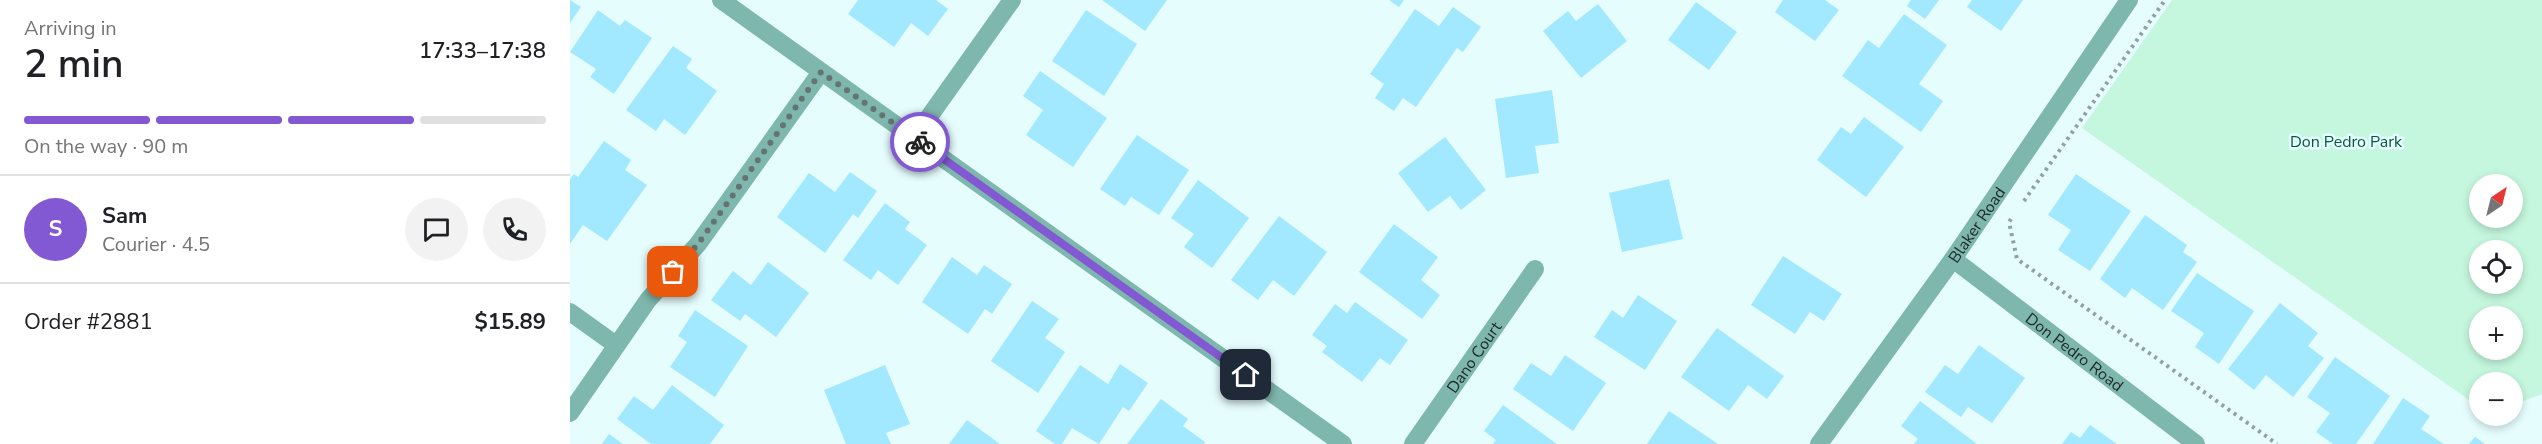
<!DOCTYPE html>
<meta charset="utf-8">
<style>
body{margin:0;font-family:"Nunito Sans",sans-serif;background:#f2f2f2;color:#202124;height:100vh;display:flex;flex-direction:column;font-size:22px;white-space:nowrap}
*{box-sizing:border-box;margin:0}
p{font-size:20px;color:#757577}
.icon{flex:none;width:33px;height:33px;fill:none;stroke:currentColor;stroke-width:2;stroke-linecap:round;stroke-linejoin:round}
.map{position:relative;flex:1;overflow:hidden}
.side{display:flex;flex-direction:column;background:#fff;width:570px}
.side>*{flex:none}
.needle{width:39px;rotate:35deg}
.fabs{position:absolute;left:1899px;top:174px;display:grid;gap:12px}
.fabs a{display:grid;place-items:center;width:54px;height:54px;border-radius:50%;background:#fff;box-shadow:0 3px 9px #0003;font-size:30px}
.pin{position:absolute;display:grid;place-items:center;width:51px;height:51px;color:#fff;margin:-26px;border-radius:12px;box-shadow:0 3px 9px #0006}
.courier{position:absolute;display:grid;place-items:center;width:60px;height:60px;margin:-30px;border:4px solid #8359d3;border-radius:50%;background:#fff;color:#222;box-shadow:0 2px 8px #0007}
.headline em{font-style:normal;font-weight:600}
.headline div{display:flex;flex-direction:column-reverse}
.headline{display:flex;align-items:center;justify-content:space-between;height:102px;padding:0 24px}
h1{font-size:39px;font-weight:600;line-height:45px}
.bar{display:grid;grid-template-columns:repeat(4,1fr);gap:9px 6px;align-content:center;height:72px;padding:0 24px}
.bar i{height:8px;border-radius:4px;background:#e0e0e0}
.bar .current{background:#8359d3}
.bar p{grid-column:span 4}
.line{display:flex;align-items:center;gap:15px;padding:0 24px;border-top:2px solid #e0e0e0}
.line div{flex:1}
.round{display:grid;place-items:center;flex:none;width:63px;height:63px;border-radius:32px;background:#f2f2f2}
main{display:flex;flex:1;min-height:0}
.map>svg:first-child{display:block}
.green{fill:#c5f7de;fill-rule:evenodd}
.building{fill:#a2e8ff}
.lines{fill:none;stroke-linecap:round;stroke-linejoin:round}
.path{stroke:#90a1a1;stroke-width:4;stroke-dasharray:3 4.5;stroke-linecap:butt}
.street{stroke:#7eb7ad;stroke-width:18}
.done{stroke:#657373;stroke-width:6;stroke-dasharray:0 10.8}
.route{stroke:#8359d3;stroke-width:8}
.labels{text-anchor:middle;stroke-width:5;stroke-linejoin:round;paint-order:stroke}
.park-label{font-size:16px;fill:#07583d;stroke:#e6fdfe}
.street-label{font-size:16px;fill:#1f2828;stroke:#e6fdfe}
</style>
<main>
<section class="side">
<div class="headline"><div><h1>2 min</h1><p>Arriving in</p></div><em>17:33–17:38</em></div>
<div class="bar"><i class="current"></i><i class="current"></i><i class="current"></i><i></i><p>On the way · 90 m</p></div>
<div class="line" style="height:108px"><b class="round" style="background:#8359d3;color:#fff">S</b><div><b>Sam</b><p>Courier · 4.5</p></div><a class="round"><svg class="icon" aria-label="chat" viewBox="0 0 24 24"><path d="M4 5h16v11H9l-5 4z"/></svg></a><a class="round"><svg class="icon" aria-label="phone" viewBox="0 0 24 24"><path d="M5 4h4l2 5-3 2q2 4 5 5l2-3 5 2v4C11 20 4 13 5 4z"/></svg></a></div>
<div class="line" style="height:78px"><div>Order #2881</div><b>$15.89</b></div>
</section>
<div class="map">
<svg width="1972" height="444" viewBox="0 0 1972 444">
<rect width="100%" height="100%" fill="#e6fdfe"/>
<path class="green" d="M1602 0H1972V394L1943 405 1942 382H1910L1909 407 1512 128ZM1910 184H1942V218H1910ZM1910 250H1942V284H1910ZM1910 316H1942V350H1910Z"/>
<path class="building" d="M0 0 11 7 0 23Z
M288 0H366L378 9 358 36 341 23 324 47 278 14Z
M532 0H597L575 31Z
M819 0H834L829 7Z
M1213 0H1255L1269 10 1245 41 1205 12Z
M1341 0H1369L1355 19 1337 6Z
M1402 0H1453L1431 31 1397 7Z
M1126 2 1167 32 1139 70 1098 40Z
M1028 4 1057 41 1011 78 973 31 998 11 1006 21Z
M883 7 911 27 893 52 887 48 846 107 833 98 824 111 805 98 814 84 800 74 845 9 869 26Z
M28 10 50 26 55 20 82 38 44 94 20 77 26 69 0 52Z
M516 10 567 44 534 96 482 61Z
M1334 14 1377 45 1349 84 1373 101 1351 132 1272 76 1298 40 1309 48Z
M103 46 122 59 116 68 147 91 115 135 94 119 86 131 56 110Z
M470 71 537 118 503 167 456 135 473 110 453 96Z
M982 90 989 143 965 146 969 173 936 178 925 99Z
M1294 117 1334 147 1296 197 1247 160 1271 127 1281 134Z
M567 135 619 170 589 215 561 197 555 206 530 189Z
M875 137 916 190 891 210 880 196 858 212 828 173Z
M34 141 61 160 55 170 77 185 37 241 13 225 0 244V179L4 174 8 177Z
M280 172 307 191 288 218 283 214 255 253 207 217 239 173 265 192Z
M1506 174 1561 211 1520 271 1488 250 1501 230 1478 215Z
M1099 179 1113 239 1052 252 1039 193Z
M628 180 679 218 642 268 614 247 624 234 601 218Z
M315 203 340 222 335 229 357 245 328 285 308 270 301 280 273 260Z
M1575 215 1617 245 1613 252 1627 262 1593 310 1562 288 1555 298 1530 279Z
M709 216 757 252 724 296 703 280 688 300 661 280Z
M824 224 868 257 851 280 870 295 852 319 789 272Z
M1213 256 1272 294 1254 321 1240 312 1225 334 1181 305Z
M382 257 407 275 414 265 442 284 422 314 415 309 398 334 352 302Z
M198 262 239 293 206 337 175 314 170 321 141 300 163 271 181 285Z
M1627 273 1684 311 1649 364 1625 347 1634 333 1601 311Z
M1068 295 1107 321 1075 370 1024 337 1042 310 1053 318Z
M462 301 489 319 475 338 495 352 468 393 421 361Z
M785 302 838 340 820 365 810 358 792 382 752 352 757 346 742 335 765 304 777 313Z
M1710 303 1748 333 1738 346 1754 358 1723 397 1696 375 1684 390 1658 369Z
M125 310 178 346 145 397 100 367 117 342 108 336Z
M1147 328 1214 376 1197 399 1178 385 1159 411 1111 377Z
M1409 345 1455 378 1422 423 1398 407 1391 417 1355 392 1375 365 1388 374Z
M995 355 1036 383 1003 431 943 389 961 363 981 376Z
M1765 357 1820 396 1786 444H1763L1746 432 1760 413 1737 397Z
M550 364 578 383 559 411 553 407 529 444 502 428 492 444H485L466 431 510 365 538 384Z
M315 365 340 424 316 433 321 444H276L254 390Z
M102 385 154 425 140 444H81L47 419 64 396 83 410Z
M1833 398 1860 416 1851 429 1874 444H1803Z
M591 399 618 419 613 426 635 442 634 444H557Z
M1350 401 1407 444H1344L1348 439 1331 426Z
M933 405 987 444H923L926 440 914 431Z
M1099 411 1148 444H1077Z
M397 420 430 444H379Z
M1520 425 1547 444H1492L1501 432 1510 438Z
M39 434 53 444H32Z
M1905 437 1915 444H1899Z"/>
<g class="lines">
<path class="path" d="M1454 201 1595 0
M1441 219 1439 222 1447 259 1707 444"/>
<g class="street">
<path d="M151 0 773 444"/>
<path d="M344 138 442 0"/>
<path id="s1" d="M1383 259 1626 444"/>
<path d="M0 312 46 345"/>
<path d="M0 413 78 300 128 244 251 72"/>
<path id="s2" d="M843 444 965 269"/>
<path id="s3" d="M1249 444 1383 259 1559 0"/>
</g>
</g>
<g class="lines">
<path class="done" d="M103 272 128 244 251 72 350 142"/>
<path class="route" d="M350 142 676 375"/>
</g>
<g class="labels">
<g class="park-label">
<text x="1776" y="147">Don Pedro Park</text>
</g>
<g class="street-label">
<text dy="6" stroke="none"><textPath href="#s3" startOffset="270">Blaker Road</textPath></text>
<text dy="6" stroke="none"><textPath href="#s1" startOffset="153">Don Pedro Road</textPath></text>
<text dy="6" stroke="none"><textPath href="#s2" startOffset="106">Dano Court</textPath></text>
</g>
</g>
</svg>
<div class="fabs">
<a><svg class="needle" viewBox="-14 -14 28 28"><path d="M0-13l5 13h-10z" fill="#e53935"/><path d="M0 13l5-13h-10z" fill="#757577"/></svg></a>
<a><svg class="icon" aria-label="locate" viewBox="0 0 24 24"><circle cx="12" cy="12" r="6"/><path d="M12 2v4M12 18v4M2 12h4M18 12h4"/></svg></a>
<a>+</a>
<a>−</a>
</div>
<div class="pin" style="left:103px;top:272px;background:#ea580c"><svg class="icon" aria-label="bag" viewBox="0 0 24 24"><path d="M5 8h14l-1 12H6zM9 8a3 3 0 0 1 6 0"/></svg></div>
<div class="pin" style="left:676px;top:375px;background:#1f2937"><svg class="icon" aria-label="home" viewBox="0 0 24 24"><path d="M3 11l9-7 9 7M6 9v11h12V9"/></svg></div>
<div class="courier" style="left:350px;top:142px"><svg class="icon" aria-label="bike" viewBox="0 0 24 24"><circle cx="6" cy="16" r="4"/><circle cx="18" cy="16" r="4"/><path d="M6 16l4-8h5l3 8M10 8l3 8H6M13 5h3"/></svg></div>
</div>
</main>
